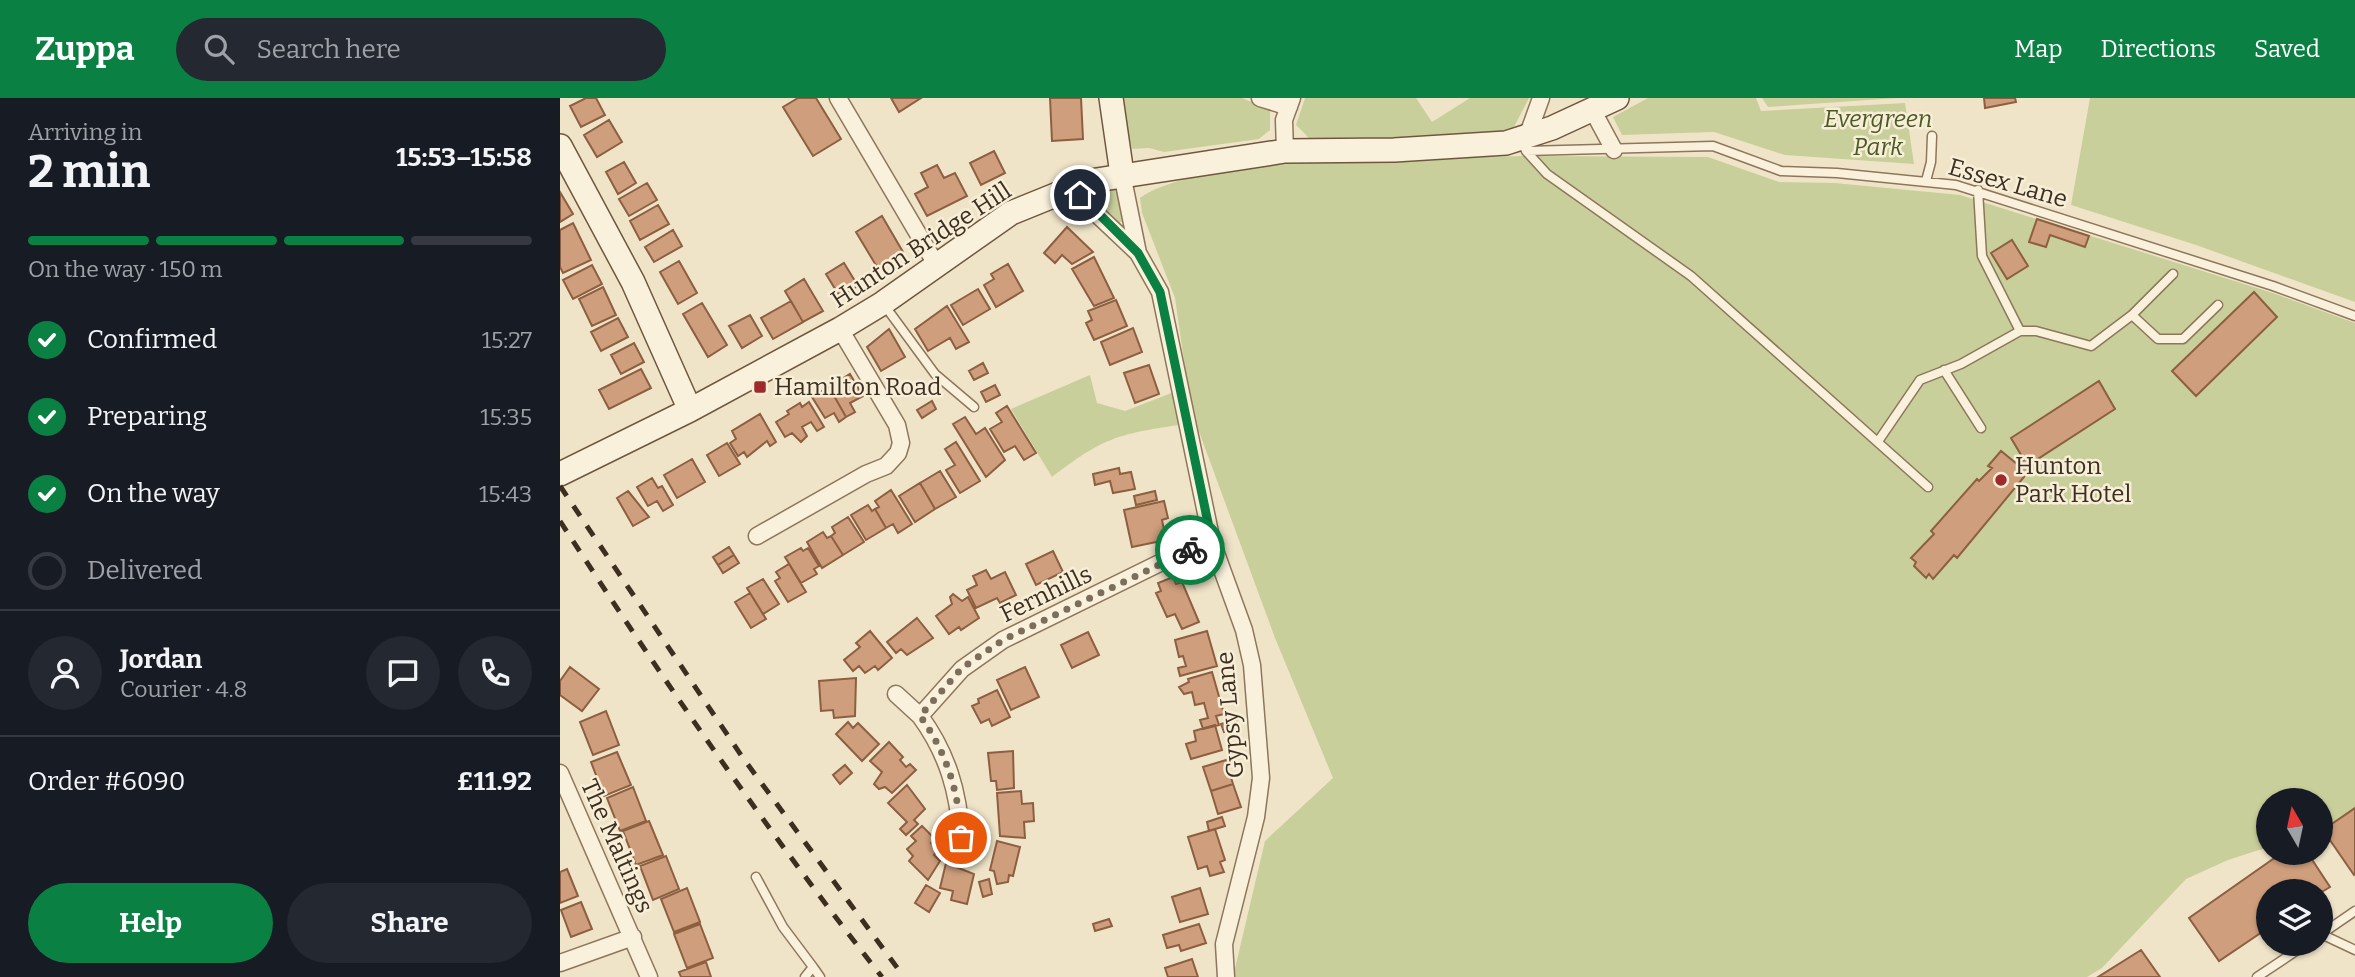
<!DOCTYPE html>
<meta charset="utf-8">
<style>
body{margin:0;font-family:Bitter,serif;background:#242831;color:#f1f3f6;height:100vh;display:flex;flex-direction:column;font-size:26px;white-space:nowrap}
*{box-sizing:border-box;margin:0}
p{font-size:23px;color:#9ea1a6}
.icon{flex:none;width:38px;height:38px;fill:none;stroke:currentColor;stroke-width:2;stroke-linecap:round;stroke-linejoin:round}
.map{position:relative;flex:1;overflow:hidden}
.details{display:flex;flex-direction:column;background:#171b24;width:560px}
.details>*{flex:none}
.needle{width:46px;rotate:351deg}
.fabs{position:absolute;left:1696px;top:690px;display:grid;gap:14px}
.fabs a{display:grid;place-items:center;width:77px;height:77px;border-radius:50%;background:#171b24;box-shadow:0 2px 5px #0004;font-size:35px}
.pin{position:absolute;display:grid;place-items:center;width:60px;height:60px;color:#fff;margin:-30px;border:4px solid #fff;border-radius:50%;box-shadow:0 2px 7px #0007}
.courier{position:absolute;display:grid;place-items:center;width:70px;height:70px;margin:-35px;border:5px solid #0b8043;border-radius:50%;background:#fff;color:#222;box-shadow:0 2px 9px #0007}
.overview em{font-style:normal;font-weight:700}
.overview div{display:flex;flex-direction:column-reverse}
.overview{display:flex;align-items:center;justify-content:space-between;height:119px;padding:0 28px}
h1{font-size:46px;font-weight:700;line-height:52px}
.bar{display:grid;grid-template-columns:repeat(4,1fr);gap:10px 7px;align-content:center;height:84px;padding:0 28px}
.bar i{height:9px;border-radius:5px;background:#363941}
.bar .on{background:#0b8043}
.bar p{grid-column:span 4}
.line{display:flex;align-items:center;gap:18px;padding:0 28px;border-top:2px solid #363941}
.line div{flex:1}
.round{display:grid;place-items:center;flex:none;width:74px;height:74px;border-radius:37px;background:#242831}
ol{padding:0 28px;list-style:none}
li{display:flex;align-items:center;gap:21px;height:77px}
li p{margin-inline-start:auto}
li .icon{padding:7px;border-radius:50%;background:#0b8043;color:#fff;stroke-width:4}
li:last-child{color:#9ea1a6}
li i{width:38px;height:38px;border:4px solid #363941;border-radius:50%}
.action{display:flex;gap:14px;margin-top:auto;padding:14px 28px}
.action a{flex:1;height:80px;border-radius:42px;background:#0b8043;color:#fff;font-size:28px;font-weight:700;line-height:80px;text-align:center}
.action a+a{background:#242831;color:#f1f3f6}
header{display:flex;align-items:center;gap:42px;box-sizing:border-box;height:98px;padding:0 35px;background:#0b8043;color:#fff}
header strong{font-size:33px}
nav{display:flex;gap:38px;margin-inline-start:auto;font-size:24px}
.search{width:490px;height:63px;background:#242831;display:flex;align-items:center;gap:18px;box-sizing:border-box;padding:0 24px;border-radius:38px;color:#9ea1a6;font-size:26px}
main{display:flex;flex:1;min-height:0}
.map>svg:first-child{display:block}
.green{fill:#c9cf9b}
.building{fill:#cf9f7d;stroke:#8d5f41;stroke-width:2}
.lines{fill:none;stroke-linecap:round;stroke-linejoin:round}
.lane-casing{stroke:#8d765c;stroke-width:11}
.street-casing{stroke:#8d765c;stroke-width:19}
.secondary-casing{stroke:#6f573f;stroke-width:26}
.lane{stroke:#faf1dc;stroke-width:8}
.street{stroke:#faf1dc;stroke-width:16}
.secondary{stroke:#faf1dc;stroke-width:23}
.rail{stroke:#3d2e20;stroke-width:5;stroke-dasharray:12 12;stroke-linecap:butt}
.done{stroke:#7c6e5b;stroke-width:7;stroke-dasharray:0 12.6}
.route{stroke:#0b8043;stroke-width:9}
.poi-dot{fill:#9e2a2b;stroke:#f7eed8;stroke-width:2.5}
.labels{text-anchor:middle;stroke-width:5;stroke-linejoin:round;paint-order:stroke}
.park-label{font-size:24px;font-style:italic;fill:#4d5a26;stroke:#f7eed8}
.street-label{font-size:24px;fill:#3d2e20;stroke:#f7eed8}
.poi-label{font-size:24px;fill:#3d2e20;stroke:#f7eed8;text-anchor:start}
</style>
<header>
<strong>Zuppa</strong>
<div class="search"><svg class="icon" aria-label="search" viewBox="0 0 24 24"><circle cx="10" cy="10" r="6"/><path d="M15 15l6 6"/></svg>Search here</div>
<nav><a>Map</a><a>Directions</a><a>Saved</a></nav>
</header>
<main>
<section class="details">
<div class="overview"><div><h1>2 min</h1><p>Arriving in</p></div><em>15:53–15:58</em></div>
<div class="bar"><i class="on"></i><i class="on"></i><i class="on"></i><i></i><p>On the way · 150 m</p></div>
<ol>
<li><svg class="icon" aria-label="check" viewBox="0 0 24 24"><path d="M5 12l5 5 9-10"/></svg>Confirmed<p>15:27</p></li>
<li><svg class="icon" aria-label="check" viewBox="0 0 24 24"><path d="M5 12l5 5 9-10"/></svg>Preparing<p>15:35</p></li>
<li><svg class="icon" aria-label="check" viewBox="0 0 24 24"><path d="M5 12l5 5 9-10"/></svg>On the way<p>15:43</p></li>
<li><i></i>Delivered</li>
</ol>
<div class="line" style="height:126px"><a class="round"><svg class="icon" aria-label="person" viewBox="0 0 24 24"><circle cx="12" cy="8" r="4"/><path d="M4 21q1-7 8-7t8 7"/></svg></a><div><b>Jordan</b><p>Courier · 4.8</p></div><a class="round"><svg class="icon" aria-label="chat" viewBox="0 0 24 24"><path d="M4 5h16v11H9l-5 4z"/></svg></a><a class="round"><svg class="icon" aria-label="phone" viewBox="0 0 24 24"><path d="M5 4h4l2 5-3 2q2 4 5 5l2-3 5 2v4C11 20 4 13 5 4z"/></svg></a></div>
<div class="line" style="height:91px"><div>Order #6090</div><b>£11.92</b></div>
<div class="action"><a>Help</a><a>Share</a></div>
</section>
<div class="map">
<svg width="1795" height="879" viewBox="0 0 1795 879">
<rect width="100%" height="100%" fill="#f0e4c8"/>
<path class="green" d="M559 0H682L710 12V32L699 41 604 54 589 50 572 51Z
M745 0H856L872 24 910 0H969L954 29C903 50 807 42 751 42L736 27Z
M1088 0H1196L1201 13 1345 5 1354 66 1225 57 1154 34 1062 37 1053 19Z
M1202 0H1337L1208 9Z
M1530 0H1795V204L1636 147 1511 107Z
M969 58 1148 59 1219 84 1275 85 1400 97 1713 195 1795 225V722L1761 733 1760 702H1708V749L1668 762 1626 781 1542 870 1527 879H673L705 743 773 680 715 540 631 312 615 200 582 115 580 100C637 56 889 60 969 58Z
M557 89 563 123 556 126 528 97 531 93Z
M530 277 537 305 565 313 614 294 619 327C556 336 542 341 492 379L451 311Z"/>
<path class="building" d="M26 0H36L45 17 21 29 10 8Z
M238 0H256L281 41 253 58 223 9Z
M331 0H361L339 14Z
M490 0H521L523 41 492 43Z
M1424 0H1455L1456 4 1425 10Z
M49 22 62 44 37 59 24 37Z
M434 53 445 75 421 87 410 65Z
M64 64 76 85 58 96 46 74Z
M377 67 384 80 395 75 407 98 367 118 355 96 368 89 361 75Z
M87 85 97 102 69 118 59 101Z
M0 94 13 116 0 124Z
M98 107 109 126 80 142 70 123Z
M322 118 343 154 317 169 296 134Z
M1477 121 1529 138 1525 149 1490 137 1486 149 1469 144Z
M13 125 31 162 3 175 0 169V132Z
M507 129 533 154 512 166 502 157 495 165 484 155Z
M113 132 122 148 94 164 85 149Z
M1452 142 1468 168 1447 181 1431 155Z
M534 159 554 200 534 208 512 171Z
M119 163 137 195 118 206 100 174Z
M284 165 298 188 280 199 266 176Z
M448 166 463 193 436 209 424 187 434 181 431 176Z
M32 167 42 186 13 201 3 182Z
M244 181 263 213 243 224 225 193Z
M43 189 56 217 32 228 19 201Z
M418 191 430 211 403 227 391 207Z
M1694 194 1717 219 1636 298 1612 273Z
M556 202 567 228 534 242 526 225 532 222 528 213Z
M231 203 243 224 213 241 201 220Z
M142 205 167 247 148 259 123 216Z
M387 208 409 244 396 251 390 240 368 253 355 231Z
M190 217 202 238 182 250 169 228Z
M58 220 68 239 41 253 31 234Z
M573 230 582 254 550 267 541 244Z
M329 231 345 259 321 273 307 249Z
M74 245 84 264 61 276 51 257Z
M423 265 428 275 414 282 409 273Z
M589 267 599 296 575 305 564 275Z
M81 271 91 290 49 311 39 292Z
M290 276 303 298 290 305 295 314 286 319 269 289Z
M1539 283 1555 311 1470 366 1464 379 1397 460 1394 457 1373 481 1369 476 1366 480 1354 468 1356 464 1351 460 1374 436 1371 433 1417 381 1419 383 1432 370 1428 368 1441 353 1457 366 1464 362 1451 340Z
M435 287 440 297 426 304 421 294Z
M269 289 286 319 279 324 274 315 265 320 252 299Z
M372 303 376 311 362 320 357 312Z
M249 304 264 329 257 333 251 324 242 329 247 338 241 344 232 335 225 339 216 324 229 316 227 313 240 305 242 309Z
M447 308 476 355 464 362 455 348 444 354 430 331 442 324 436 315Z
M200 316 216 344 210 348 207 343 187 359 184 354 178 358 170 345 176 341 172 333Z
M405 319 416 336 425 330 445 362 426 379 393 326Z
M396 344 420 383 400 395 386 372 395 367 385 351Z
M167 345 180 366 159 378 147 357Z
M132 361 145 384 117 400 104 377Z
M559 370 560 376 571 374 575 391 553 395 550 383 535 387 533 376Z
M380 373 396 399 375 411 360 385Z
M92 380 98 390 102 388 113 407 103 413 97 403 88 408 77 389Z
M360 385 375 411 355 424 339 398Z
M331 392 352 426 338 435 333 426 326 430 315 411 319 409 315 403Z
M68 393 89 419 73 428 57 400Z
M595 393 597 402 576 407 574 398Z
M604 403 608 420 602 422 606 442 572 449 564 412Z
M308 407 312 413 315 411 326 430 306 442 291 417Z
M288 419 304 444 283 457 271 438 275 435 272 429Z
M263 434 267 440 271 438 283 457 262 470 247 444Z
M169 449 174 457 158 467 153 459Z
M241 450 243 453 248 450 259 468 254 471 257 476 241 485 225 459Z
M493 453 503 474 476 487 466 466Z
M174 457 179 465 163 475 158 467Z
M229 466 246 494 228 504 215 483 220 480 216 474Z
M426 472 431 481 445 474 456 497 440 505 437 500 416 510 407 492 417 487 413 478Z
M613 479 616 486 622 484 639 524 622 531 615 516 607 519 596 495 601 493 598 485Z
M203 481 219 506 203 516 187 490Z
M190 495 206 521 191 530 175 504Z
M393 496 402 503 408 499 419 520 401 532 399 529 389 536 376 518 392 506 390 499Z
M357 520 373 540 347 557 341 551 336 555 327 544Z
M310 533 332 560 318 572 315 568 305 575 299 568 293 573 284 562 300 549 296 545Z
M647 533 657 568 620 578 618 570 626 568 623 558 619 559 615 542Z
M528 534 539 557 512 570 501 547Z
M10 569 39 591 22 613 0 597V583Z
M465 569 479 599 451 612 437 582Z
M652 574 664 616 656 618 659 627 643 631 640 622 648 620 644 605 635 607 632 594 624 596 619 589 629 584 628 581Z
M296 580 295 618 274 620 273 612 261 613 259 583Z
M437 592 450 619 432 628 429 621 421 625 412 608 419 605 418 601Z
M46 613 59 647 33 657 20 624Z
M676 622 678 630 664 634 661 626Z
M288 624 293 630 298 625 319 646 302 663 276 636Z
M655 627 662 652 631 661 626 646 636 643 634 633Z
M329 644 343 659 340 662 346 669 350 666 356 672 332 695 325 689 319 691 314 686 322 674 310 663Z
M453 653 454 690 437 692 436 683H431L428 655Z
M57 654 71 687 44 698 31 664Z
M666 662 673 686 651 693 643 669Z
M285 667 292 675 280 686 273 677Z
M673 686 681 709 658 716 651 693Z
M347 687 365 711 354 722 358 726 346 737 340 731 347 724 328 705Z
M73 689 86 723 60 733 47 700Z
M461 693 462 706 473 705 474 723 464 724 465 740 440 738 437 695Z
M1795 710V776L1794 777 1763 732Z
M662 719 665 728 649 733 647 724Z
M89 723 103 757 76 767 63 733Z
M362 728 375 741 371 745 378 752 374 757 380 763 368 782 349 763 353 758 347 751 356 743 351 738Z
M655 731 665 762 660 764 664 774 650 778 647 768 638 771 628 739Z
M437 743 460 749 453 778 449 777 448 784 437 786 434 773 430 772Z
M1723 754H1747L1770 789 1760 795 1708 793V830L1659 863 1629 820Z
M106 758 119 791 93 802 80 768Z
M386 765 414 776 407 806 391 802 393 793 380 790Z
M7 771 18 798 0 805V774Z
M429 781 432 796 423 799 419 784Z
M366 787 380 795 369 814 355 805Z
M127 790 140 824 114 834 101 801Z
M640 790 648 816 620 824 612 799Z
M21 804 32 831 11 839 1 812Z
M549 821 552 828 535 833 533 826Z
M140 826 153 860 127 870 114 836Z
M639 826 646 845 621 853 619 847 607 850 603 837Z
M1581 852 1600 879H1538Z
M632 861 638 879H608L605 870Z
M146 864 151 879H121L119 874Z"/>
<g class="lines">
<g class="lane-casing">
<path id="lane" d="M961 42 966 53 1153 48 1221 73 1277 75 1396 87 1713 188 1795 218
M966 53 987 76 1131 178 1368 389
M1366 83 1371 64 1372 38
M1418 92 1422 158 1460 233H1476L1531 248 1572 217 1613 176
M325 208 375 276 414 309
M1572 217 1598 241H1623L1658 207
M1384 272 1421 330
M1319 342 1360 282 1401 266 1460 233
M196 779 223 829 253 869
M1761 836 1795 852
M1760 837 1795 813
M245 879 253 869 260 879
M1697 879 1748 845"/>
</g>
<g class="street-casing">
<path id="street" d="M278 0 377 168
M700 0 729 9
M1033 13 1054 52
M967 39 981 0
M725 53 724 22 732 0
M562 76 578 155
M515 88 525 105 578 155 600 194 652 444 684 532 692 567 701 680 696 719 664 846 666 879
M197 438 306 376 326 368 338 355 341 345 337 327 280 231
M336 596 360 618
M0 675 89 879
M401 740C399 694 387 655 360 618L402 571 443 542 612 459 652 444
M0 865 73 839"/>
</g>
<g class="secondary-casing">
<path id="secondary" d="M551 0 562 76
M0 48 73 184 130 312
M0 376 130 312 280 231 323 205 451 115 530 83 725 53 834 52 946 45 992 30 1057 0"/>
</g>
<use href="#lane" class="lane"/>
<use href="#street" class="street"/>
<use href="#secondary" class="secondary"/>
<path class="rail" d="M0 388 183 660 344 879
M0 423C101 579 207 733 322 879"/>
</g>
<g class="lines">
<path class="done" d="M401 740C399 694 387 655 360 618L402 570 443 542 630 452"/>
<path class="route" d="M520 97 578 155 600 194 652 444 630 452"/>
</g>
<g class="poi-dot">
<rect x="193" y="282" width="14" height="14" rx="3.5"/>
<circle cx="1441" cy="382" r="7"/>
</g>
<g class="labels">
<g class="park-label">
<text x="1318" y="29">Evergreen<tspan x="1318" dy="28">Park</tspan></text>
</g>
<g class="street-label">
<text transform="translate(1448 85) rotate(16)" y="8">Essex Lane</text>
<text transform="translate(361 147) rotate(-33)" y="8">Hunton Bridge Hill</text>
<text transform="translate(486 496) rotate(-26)" y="8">Fernhills</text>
<text transform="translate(670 617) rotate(-95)" y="8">Gypsy Lane</text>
<text transform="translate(57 748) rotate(66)" y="8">The Maltings</text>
</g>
<g class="poi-label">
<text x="214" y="297">Hamilton Road</text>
<text x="1455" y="376">Hunton<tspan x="1455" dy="28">Park Hotel</tspan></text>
</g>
</g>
</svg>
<div class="fabs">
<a><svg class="needle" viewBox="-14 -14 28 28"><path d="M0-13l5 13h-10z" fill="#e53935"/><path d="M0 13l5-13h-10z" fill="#9ea1a6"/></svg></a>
<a><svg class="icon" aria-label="layers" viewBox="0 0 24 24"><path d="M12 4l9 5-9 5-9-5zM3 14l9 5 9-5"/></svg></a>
</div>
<div class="pin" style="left:401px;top:740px;background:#ea580c"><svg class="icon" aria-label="bag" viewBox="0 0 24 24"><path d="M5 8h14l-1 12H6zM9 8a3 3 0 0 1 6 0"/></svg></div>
<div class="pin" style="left:520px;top:97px;background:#1f2937"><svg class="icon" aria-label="home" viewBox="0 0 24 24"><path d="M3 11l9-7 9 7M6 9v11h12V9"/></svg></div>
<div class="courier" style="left:630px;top:452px"><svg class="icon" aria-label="bike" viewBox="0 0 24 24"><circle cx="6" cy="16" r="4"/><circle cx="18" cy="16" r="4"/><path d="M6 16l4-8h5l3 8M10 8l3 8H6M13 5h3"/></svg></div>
</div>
</main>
